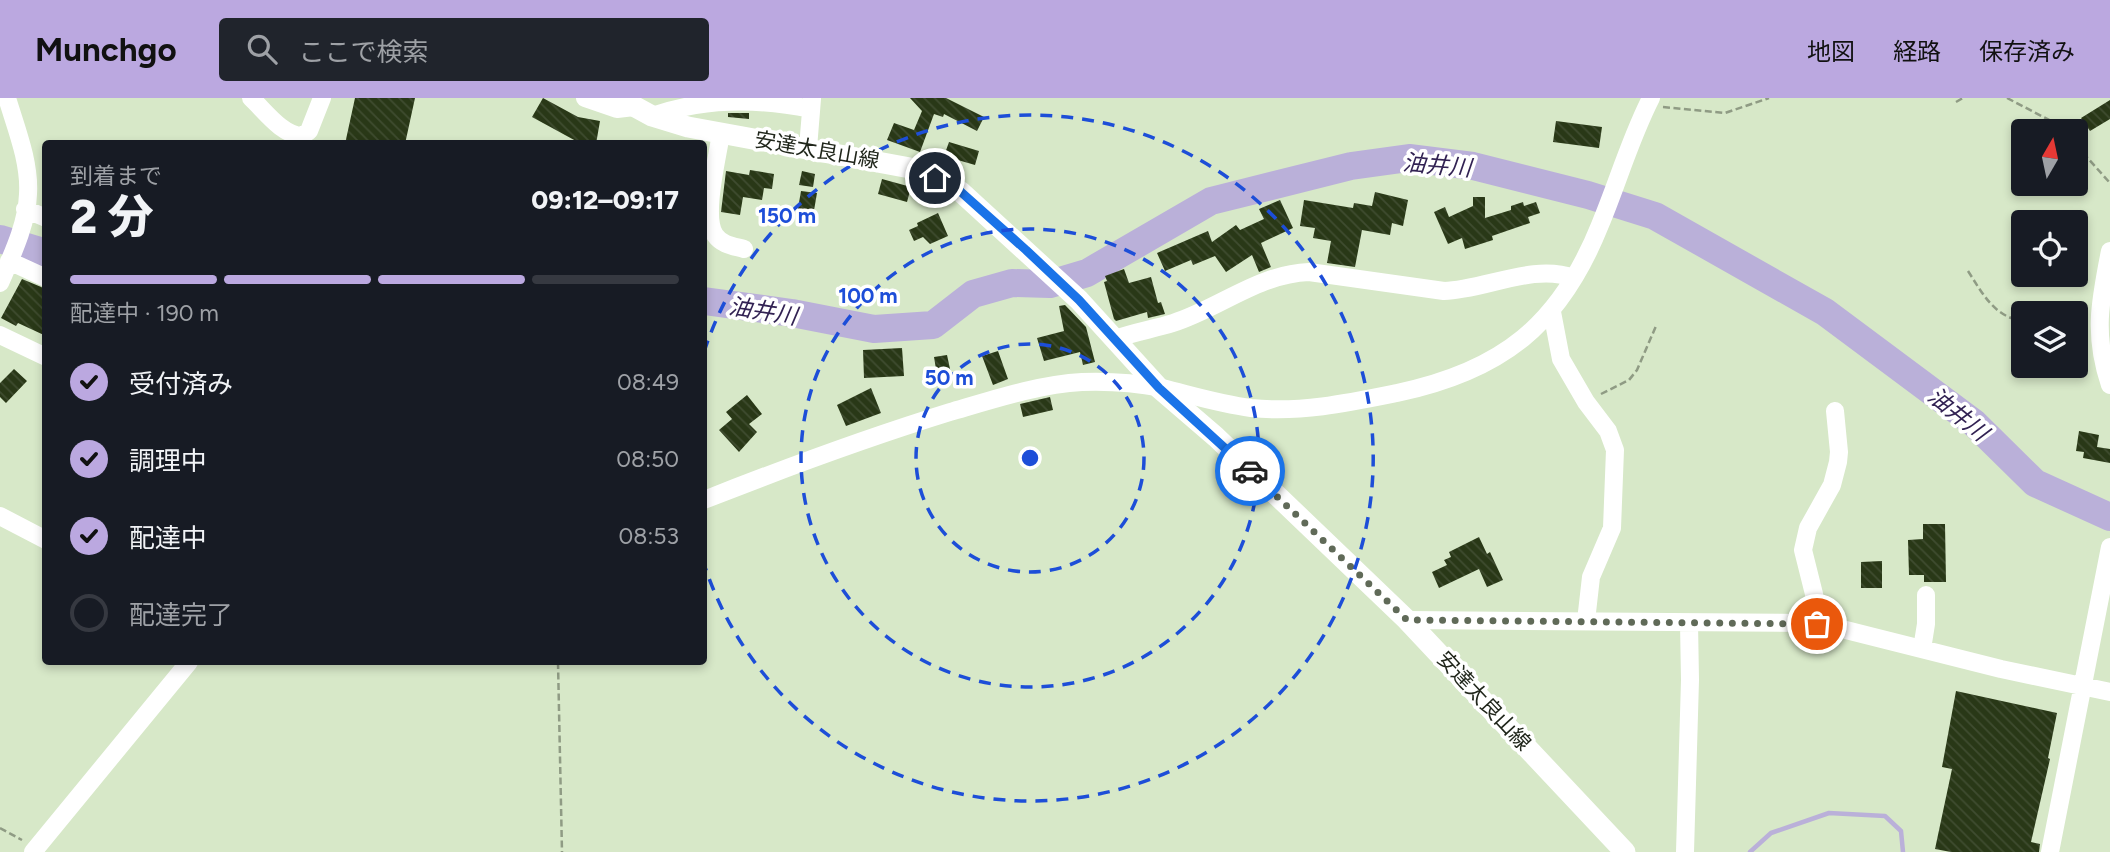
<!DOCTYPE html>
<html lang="ja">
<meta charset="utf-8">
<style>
body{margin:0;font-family:Figtree,"Noto Sans JP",sans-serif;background:#20242c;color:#f1f3f6;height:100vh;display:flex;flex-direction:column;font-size:26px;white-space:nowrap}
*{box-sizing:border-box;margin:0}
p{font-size:23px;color:#9ea1a6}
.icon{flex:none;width:38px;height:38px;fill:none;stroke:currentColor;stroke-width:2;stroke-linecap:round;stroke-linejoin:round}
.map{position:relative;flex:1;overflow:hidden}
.drawer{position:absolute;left:42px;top:42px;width:665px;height:525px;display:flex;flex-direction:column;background:#171b24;border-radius:7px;box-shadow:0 4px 10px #0003}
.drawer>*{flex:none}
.needle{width:46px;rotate:9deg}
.controls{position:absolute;left:2011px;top:21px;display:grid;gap:14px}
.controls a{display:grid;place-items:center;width:77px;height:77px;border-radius:7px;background:#171b24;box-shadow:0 4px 10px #0003;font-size:35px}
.pin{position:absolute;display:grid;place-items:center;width:60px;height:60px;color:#fff;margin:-30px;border:4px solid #fff;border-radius:50%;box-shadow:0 2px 7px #0007}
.courier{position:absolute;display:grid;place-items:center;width:70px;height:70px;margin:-35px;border:5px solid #1a73e8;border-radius:50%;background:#fff;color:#222;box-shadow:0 2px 9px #0007}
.head em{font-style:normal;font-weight:800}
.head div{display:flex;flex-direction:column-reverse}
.head{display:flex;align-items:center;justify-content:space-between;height:119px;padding:0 28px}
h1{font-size:46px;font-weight:800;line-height:52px}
.bar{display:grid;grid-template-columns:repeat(4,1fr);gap:10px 7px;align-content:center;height:84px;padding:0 28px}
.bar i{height:9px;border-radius:5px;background:#363941}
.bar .on{background:#bba8e0}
.bar p{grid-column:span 4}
ol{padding:0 28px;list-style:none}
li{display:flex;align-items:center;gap:21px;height:77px}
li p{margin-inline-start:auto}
li .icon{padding:7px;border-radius:50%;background:#bba8e0;color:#111;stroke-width:4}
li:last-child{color:#9ea1a6}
li i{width:38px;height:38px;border:4px solid #363941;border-radius:50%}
header{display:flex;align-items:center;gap:42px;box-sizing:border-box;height:98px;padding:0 35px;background:#bba8e0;color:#111}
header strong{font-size:33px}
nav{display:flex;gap:38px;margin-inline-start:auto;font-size:24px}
.search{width:490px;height:63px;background:#20242c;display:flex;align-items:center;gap:18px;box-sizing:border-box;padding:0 24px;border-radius:7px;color:#9ea1a6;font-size:26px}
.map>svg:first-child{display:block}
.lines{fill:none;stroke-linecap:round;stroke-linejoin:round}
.stream{stroke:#bab0d9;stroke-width:4.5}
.river{stroke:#bab0d9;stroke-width:28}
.building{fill:url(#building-back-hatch)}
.path{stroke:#8f9b84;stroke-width:2.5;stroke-dasharray:7 3.5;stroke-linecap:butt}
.minor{stroke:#fff;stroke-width:18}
.major{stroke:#fff;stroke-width:21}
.done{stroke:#606a58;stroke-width:7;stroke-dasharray:0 12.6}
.route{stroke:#1a73e8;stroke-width:9}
.ring{fill:none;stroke:#1d4ed8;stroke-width:3.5;stroke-dasharray:12 9}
.labels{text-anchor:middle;stroke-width:7;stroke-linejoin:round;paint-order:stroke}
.street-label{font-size:21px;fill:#20261b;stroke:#fff}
.water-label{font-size:23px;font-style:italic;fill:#322253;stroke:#fff}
.centre{fill:#1d4ed8;stroke:#fff;stroke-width:3.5}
.ring-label{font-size:21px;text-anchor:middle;font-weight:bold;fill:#1d4ed8;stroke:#fff;stroke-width:7;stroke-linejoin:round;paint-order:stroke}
</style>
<header>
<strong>Munchgo</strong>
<div class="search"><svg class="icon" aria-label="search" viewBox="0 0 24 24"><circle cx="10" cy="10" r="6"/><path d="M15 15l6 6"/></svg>ここで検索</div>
<nav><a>地図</a><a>経路</a><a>保存済み</a></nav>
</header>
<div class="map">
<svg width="2110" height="754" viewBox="0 0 2110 754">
<defs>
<pattern id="building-back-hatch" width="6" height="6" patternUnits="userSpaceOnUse" patternTransform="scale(1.75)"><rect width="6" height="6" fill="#293817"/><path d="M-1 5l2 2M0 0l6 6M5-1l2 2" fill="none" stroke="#3f4c30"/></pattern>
</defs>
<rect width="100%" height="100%" fill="#d7e8c8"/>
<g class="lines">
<path class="stream" d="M1750 754 1771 735 1829 715 1885 718 1901 733 1903 754"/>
<path class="river" d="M0 141 46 155
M704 203 792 215 874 231 933 227 973 196 1012 185 1050 186 1087 175 1211 103 1351 68 1409 60 1473 68 1588 97 1655 118 1825 214 1974 325 2035 385 2110 419"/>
</g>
<path class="building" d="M355 0H415L405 46H345Z
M543 0 578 19 600 23 596 46 576 43 532 19Z
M910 0H946L984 19 977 33 944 16 943 19 934 16 920 54 887 42 894 25 914 32 922 13Z
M2110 2V21L2090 33 2081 20Z
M728 15H749V21L728 19Z
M1556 23 1602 29 1599 50 1553 44Z
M949 44 979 53 975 67 944 58Z
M750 72 774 76 772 91 764 90 762 102 743 99 740 117 721 114 726 73 749 77Z
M802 73 815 76 813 89 799 87Z
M882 81 911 89 907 104 878 96Z
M801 93 817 95 812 124 796 122Z
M1375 94 1408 102 1403 128 1392 125 1390 137 1362 132 1355 169 1327 165 1331 143 1313 140 1315 130 1300 128 1304 102 1353 110 1354 105 1372 108Z
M1473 99H1485V120L1511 112V108L1523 104 1524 108 1536 104 1540 115 1528 119 1530 125 1492 138 1493 142 1465 151 1462 140 1448 146 1434 114 1445 109 1449 119 1473 108Z
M1280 102 1293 130 1261 145 1271 169 1259 174 1252 157 1226 174 1215 158 1193 167 1191 162 1165 173 1157 155 1208 133 1212 144 1236 127 1240 132 1264 121 1259 111Z
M938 115 948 138 930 146 923 139 914 143 909 132 918 128 917 125Z
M1124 171 1129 185 1151 179 1158 205 1161 204 1165 216 1148 220 1147 214 1116 223 1114 221 1104 184 1107 183 1105 178Z
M22 181 46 191V238L18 225 16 228 1 220Z
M1065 207 1086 229 1095 264 1083 267 1080 254 1044 263 1037 240 1064 233 1059 208Z
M902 250 904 278 864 280 863 252Z
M998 253 1008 281 993 287 982 258Z
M947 257 952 280 938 283 934 259Z
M14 271 27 283 6 305 0 299V285Z
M871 290 881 315 846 328 837 307Z
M747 297 762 316 749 326 757 334 739 354 719 332 732 321 726 314Z
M1050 299 1053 312 1023 319 1020 306Z
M2079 333 2099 337 2097 349 2110 351V365L2083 360 2084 354 2076 353Z
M1923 426H1945L1946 484H1924V477H1909L1908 442 1923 441Z
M1479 439 1487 456 1490 454 1503 482 1487 489 1479 471 1439 490 1432 474 1447 467 1444 462 1451 459 1449 454Z
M1882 463V490H1861V464Z
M1956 593 2057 615 2048 660 2050 661 2031 744 2040 746 2039 754H1951L1935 751 1952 671 1942 669Z"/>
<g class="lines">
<path class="path" d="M2007 0 2051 23 2061 33
M1956 4 1963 0
M1663 9 1725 15 1769 0
M2076 47 2110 85
M1968 173C1983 196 1994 219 2023 223
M1601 296 1629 282 1637 272 1656 228
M558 564 562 754
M0 730 22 742"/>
<path class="minor" d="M251 0C265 13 282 37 302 38L309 33 322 0
M585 0 617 11 634 9
M652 18C704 0 757 0 811 11
M721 35C718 58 702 118 715 137 722 147 733 148 744 151
M808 50 812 1
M25 111 46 120
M2110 153C2100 203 2093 237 2110 287
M9 163 46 180
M0 185C12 157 27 126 28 96 30 64 16 30 7 0
M1552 214 1561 261 1586 304 1608 333 1615 352 1612 430 1591 479 1586 523
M0 237 46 259
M1115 241C1134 234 1154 231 1173 225 1220 210 1258 176 1309 174L1444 193C1484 192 1534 165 1573 180
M704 402C785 370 866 340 950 314 991 302 1040 286 1082 284 1108 283 1136 285 1162 290 1191 297 1220 306 1251 310 1301 315 1348 305 1397 295 1502 273 1560 227 1600 127 1618 84 1630 41 1651 0
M0 418 46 442
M1407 522 1808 525 1834 529 2001 571 2110 594
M1817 526 1814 496 1803 452 1808 430 1832 387 1838 364 1839 354 1835 313
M1922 551 1926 526V497
M33 754 189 564
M1685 754 1690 582 1689 525
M2050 754 2110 449"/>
<path class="major" d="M619 0 652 18 688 29 910 70 925 74 961 94 1079 202 1159 290 1216 339 1407 522 1625 754"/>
</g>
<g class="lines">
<path class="done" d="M1250 373 1407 522 1817 526"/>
<path class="route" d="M935 80 961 94 1026 152 1079 202 1159 290 1250 373"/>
</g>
<g class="ring">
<circle cx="1030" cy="360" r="114"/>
<circle cx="1030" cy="360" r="229"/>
<path d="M704 254A343 343 0 1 1 704 466"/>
</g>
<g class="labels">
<g class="street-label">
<text transform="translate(817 52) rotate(10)" y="7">安達太良山線</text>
<text transform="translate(1484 603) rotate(47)" y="7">安達太良山線</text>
</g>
<g class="water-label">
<text transform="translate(1437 67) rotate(5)" y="8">油井川</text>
<text transform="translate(763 213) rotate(9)" y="8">油井川</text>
<text transform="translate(1958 316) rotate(39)" y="8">油井川</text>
</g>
</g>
<circle cx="1030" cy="360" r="10" class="centre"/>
<g class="ring-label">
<text x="787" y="125">150 m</text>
<text x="868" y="205">100 m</text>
<text x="949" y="287">50 m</text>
</g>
</svg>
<div class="controls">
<a><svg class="needle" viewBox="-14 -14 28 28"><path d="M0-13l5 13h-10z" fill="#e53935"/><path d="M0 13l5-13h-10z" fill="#9ea1a6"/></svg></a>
<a><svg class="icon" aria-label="locate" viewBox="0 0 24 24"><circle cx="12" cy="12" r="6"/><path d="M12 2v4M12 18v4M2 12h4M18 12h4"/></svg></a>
<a><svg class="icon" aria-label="layers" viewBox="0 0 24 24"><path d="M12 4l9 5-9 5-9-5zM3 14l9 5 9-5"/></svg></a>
</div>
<div class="pin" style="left:1817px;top:526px;background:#ea580c"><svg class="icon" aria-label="bag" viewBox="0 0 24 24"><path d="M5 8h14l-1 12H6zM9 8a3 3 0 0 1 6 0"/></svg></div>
<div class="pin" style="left:935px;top:80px;background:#1f2937"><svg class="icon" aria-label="home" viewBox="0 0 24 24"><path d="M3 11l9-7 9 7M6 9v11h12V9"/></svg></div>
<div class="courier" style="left:1250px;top:373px"><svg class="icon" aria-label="car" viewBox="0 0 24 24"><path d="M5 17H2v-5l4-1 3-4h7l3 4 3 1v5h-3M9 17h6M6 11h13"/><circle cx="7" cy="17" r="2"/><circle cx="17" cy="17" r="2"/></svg></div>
<section class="drawer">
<div class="head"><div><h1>2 分</h1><p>到着まで</p></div><em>09:12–09:17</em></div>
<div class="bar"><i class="on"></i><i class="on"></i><i class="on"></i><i></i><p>配達中 · 190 m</p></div>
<ol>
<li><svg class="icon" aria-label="check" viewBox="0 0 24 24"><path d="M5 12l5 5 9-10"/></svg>受付済み<p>08:49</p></li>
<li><svg class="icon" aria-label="check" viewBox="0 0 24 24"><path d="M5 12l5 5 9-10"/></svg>調理中<p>08:50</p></li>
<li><svg class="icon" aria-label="check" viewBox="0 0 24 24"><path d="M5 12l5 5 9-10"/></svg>配達中<p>08:53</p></li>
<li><i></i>配達完了</li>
</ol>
</section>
</div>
